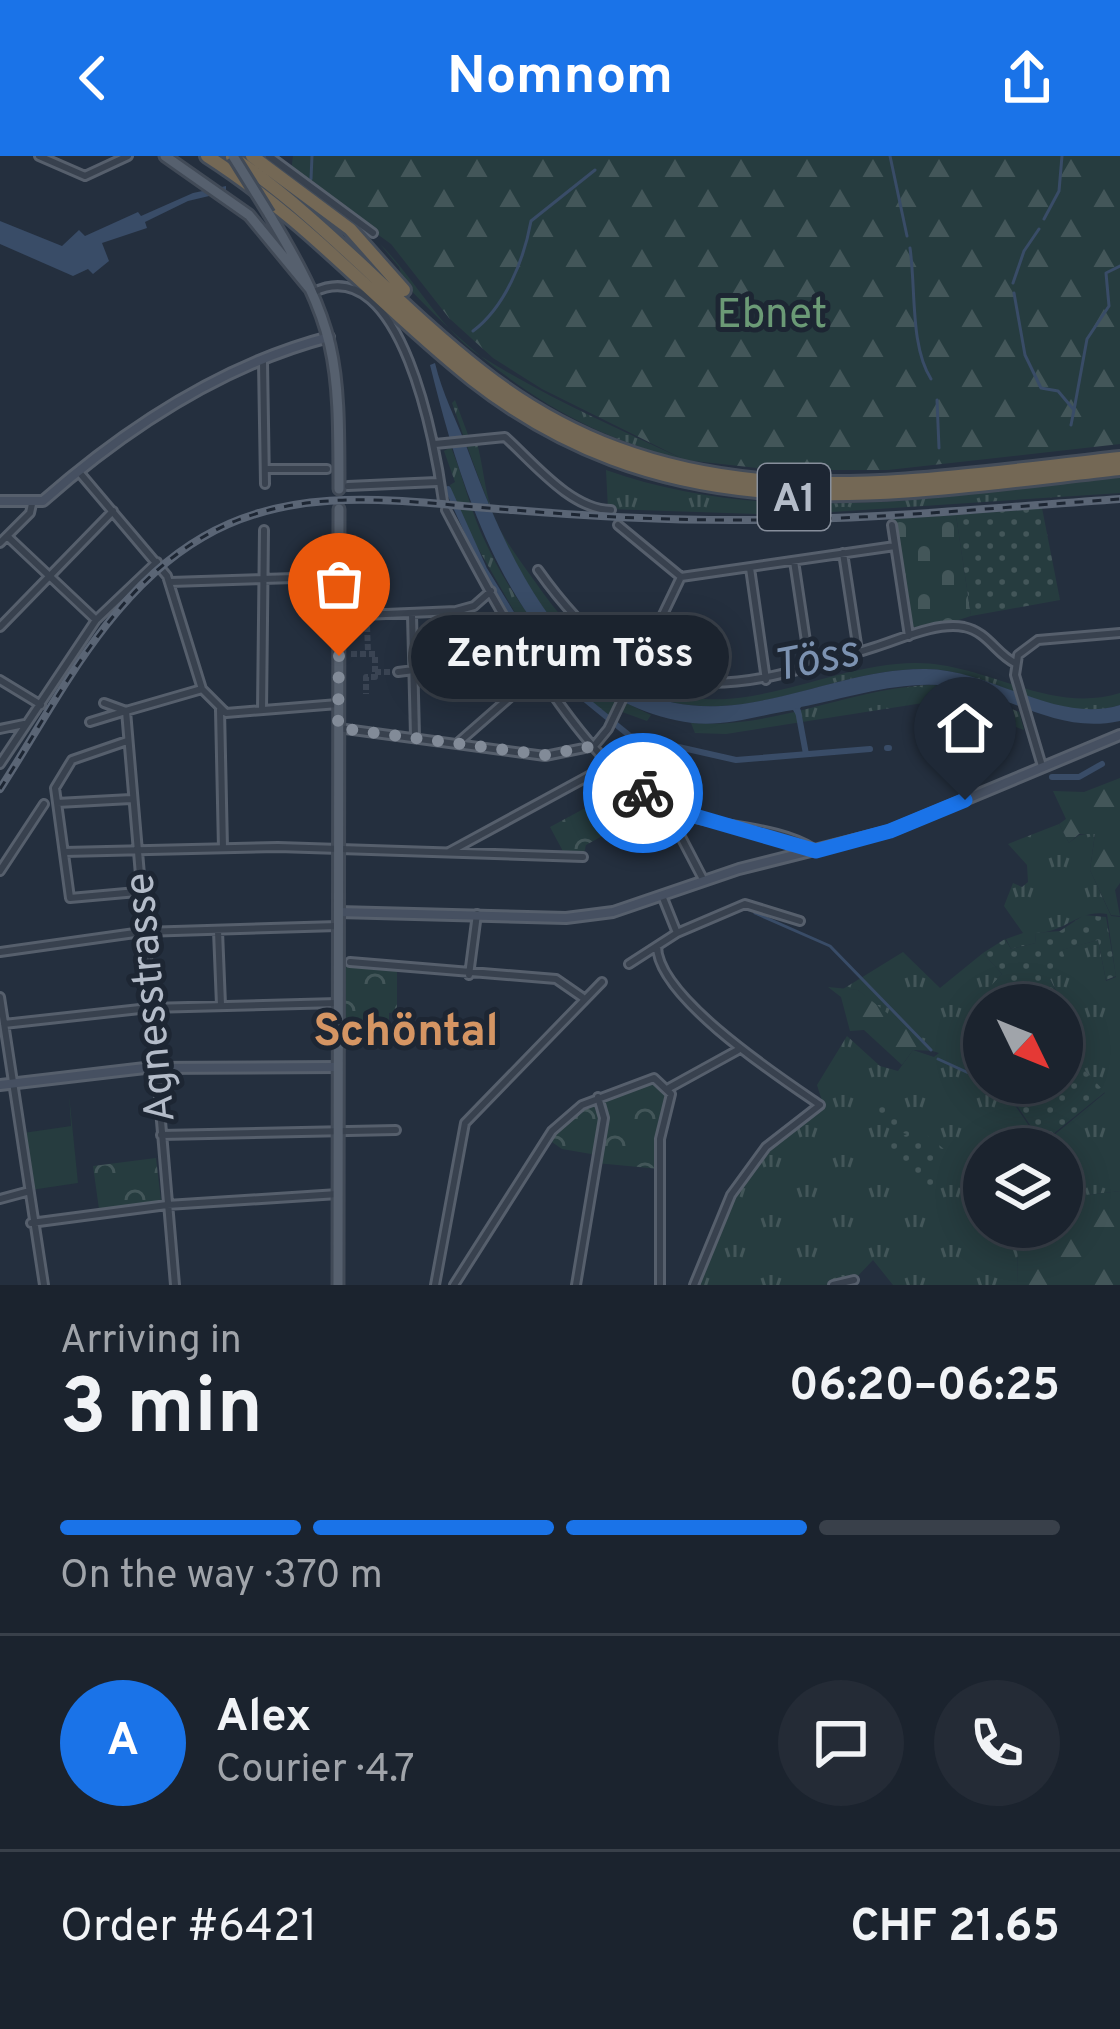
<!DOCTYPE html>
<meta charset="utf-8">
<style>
body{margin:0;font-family:Overpass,sans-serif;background:#242b36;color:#f1f3f6;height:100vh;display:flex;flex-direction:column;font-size:45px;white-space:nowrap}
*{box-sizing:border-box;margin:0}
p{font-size:39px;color:#a0a4aa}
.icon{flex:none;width:66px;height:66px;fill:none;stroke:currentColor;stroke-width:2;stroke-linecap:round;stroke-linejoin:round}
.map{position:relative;height:1129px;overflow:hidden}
.sheet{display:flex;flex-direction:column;background:#1b232e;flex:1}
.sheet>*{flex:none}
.needle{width:78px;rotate:133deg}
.fabs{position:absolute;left:963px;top:828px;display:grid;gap:24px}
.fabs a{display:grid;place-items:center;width:120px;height:120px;border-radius:50%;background:#1b232e;box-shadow:0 6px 30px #0003,0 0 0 3px #39404a;font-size:60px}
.pin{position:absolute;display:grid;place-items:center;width:102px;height:102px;color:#fff;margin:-123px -51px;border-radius:50% 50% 50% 0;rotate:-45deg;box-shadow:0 0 12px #0007}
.pin .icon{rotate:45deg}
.courier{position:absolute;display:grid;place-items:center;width:120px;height:120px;margin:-60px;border:9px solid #1a73e8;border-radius:50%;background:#fff;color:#222;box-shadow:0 3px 15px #0007}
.bubble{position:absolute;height:84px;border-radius:42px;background:#1b232e;box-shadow:0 6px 30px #0003,0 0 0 3px #39404a;font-size:39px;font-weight:700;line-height:84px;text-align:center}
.summary em{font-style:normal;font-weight:700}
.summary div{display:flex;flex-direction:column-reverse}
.summary{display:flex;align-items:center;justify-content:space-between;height:204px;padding:0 60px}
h1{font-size:78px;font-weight:700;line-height:90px}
.bar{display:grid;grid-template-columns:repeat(4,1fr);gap:18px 12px;align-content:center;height:144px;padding:0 60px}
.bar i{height:15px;border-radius:9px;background:#39404a}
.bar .current{background:#1a73e8}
.bar p{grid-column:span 4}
.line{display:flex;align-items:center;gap:30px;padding:0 60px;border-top:3px solid #39404a}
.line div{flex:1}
.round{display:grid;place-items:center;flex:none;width:126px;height:126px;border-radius:63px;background:#242b36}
header{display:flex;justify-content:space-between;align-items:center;height:156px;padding:0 60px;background:#1a73e8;color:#fff;font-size:54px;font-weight:700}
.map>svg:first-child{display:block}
.grass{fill:url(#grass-tufts)}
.forest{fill:url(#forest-firs)}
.cemetery{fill:url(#cemetery-stones)}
.park{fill:url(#park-crowns)}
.garden{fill:url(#garden-dots)}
.pitch{fill:#263c3f}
.water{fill:#394c67}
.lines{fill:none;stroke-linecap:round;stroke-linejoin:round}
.stream{stroke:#394c67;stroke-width:3}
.canal{stroke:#394c67;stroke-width:6}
.street-tunnel{stroke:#3a4453;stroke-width:6;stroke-dasharray:6 3;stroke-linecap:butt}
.street-casing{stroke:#565f6c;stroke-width:12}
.secondary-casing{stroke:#565f6c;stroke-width:14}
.primary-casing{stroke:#414a57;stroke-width:15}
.highway-casing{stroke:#434c59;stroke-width:18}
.street{stroke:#38414e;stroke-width:6}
.secondary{stroke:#465061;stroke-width:8}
.primary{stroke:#56606e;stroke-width:9}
.highway{stroke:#746855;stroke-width:12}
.rail-casing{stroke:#5a6575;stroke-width:8}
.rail{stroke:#1d2633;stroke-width:3;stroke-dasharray:9;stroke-linecap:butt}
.primary-bridge-casing{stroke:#414a57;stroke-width:15;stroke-linecap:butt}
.primary-bridge{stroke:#56606e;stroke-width:9}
.done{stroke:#828b98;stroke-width:12;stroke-dasharray:0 21.6}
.route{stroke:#1a73e8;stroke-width:15}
.labels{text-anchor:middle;stroke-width:10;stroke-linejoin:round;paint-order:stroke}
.shield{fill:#1d2633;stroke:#878f9c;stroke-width:3}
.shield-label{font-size:39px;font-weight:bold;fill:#b4bcc9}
.park-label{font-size:42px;fill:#6b9a76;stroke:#1d2633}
.street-label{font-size:42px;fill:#b4bcc9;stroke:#1d2633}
.water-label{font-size:45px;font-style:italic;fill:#7c92b1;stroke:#1d2633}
.neighbourhood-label{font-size:45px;font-weight:bold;fill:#d59563;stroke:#1d2633}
</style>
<header><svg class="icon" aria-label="back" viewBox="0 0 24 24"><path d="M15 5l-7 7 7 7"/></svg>Nomnom<svg class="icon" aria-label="share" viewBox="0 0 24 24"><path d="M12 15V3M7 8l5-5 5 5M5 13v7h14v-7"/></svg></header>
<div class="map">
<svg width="1120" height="1129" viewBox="0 0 1120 1129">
<defs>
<pattern id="grass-tufts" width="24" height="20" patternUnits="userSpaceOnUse" patternTransform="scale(3)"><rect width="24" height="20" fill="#263c3f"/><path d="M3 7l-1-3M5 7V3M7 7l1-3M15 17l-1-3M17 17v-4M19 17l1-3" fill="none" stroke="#435659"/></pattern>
<pattern id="forest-firs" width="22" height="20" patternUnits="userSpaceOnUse" patternTransform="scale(3)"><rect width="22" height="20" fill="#263c3f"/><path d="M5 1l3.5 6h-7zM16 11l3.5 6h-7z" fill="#435659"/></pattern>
<pattern id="cemetery-stones" width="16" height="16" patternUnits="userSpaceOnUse" patternTransform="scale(3)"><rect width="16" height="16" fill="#263c3f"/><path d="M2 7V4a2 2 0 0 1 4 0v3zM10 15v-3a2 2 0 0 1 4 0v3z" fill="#435659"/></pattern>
<pattern id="park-crowns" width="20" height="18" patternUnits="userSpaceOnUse" patternTransform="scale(3)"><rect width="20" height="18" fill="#263c3f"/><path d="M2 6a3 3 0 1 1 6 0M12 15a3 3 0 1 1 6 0" fill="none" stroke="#435659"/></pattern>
<pattern id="garden-dots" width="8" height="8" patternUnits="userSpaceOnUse" patternTransform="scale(3)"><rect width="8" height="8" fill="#263c3f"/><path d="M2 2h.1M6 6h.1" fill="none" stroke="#435659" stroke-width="1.8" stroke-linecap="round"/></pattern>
</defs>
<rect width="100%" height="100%" fill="#242f3e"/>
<path class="grass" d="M380 88C413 120 441 174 479 199 545 241 614 271 685 304 569 276 485 214 404 127L399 111Z
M455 244 470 284 477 287C483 309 485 337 493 358 502 382 521 406 536 427 584 496 647 553 738 542 797 535 856 507 916 507 987 507 1049 559 1120 537V549C1056 570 990 513 926 513 855 512 790 547 720 550 554 557 496 372 452 247Z
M451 291C463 320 469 350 482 379 518 458 572 524 651 559L647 565 614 553 608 562 554 519 541 502 455 352 450 329 455 326 444 295Z
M606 314C772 373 949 340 1120 321V337L787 359 608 353Z
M932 529 963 533 1019 556 1024 574 976 556 923 547 726 578 695 577 691 567C775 574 848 532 932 529Z
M1059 668 1069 687 1079 679 1095 677 1090 714 1111 760 1120 761V1035L1062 1042V993H984V1071H1029L1018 1092 1017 1129H893L873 1104 854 1124 833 1129H694C723 1047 746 1006 817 953L822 945 817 929 847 880 880 910 898 915 913 894 934 901 939 897 926 893 858 834 843 833 903 796 940 832 983 797 1002 818 978 845 984 851V927H1014L1012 945 1042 989 1105 937 1062 889 1063 848 1050 823 1061 794 1098 784 1106 825 1116 821 1107 758C1078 753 1064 778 1035 777L1036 787 1011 793 1006 783 1023 777 1004 750 1013 727 1022 731 1028 726 1027 709 1008 688Z"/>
<path class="forest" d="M293 0H1120V288L888 314H775L685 304 542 233 493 202 449 162 391 88 291 16Z
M1120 622V727L1115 734 1120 760 1111 759 1090 714 1095 678H1079L1069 687 1059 668 1066 663 1053 635 1084 636Z
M828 831 858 834 935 895 913 894 902 909 864 874 850 875 841 841Z
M1120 1035V1129H1017L1018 1092 1029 1071H1062V1042Z"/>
<path class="cemetery" d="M956 359 971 460 909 480 891 363Z"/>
<path class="park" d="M589 650 604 679 586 689 583 701 565 699 550 671Z
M344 805 397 812V856L389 857V872L346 873Z
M650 927 666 936 657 971 660 1013 596 1007 597 999 562 993 546 982 598 941Z
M156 1002 161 1045 99 1053 93 1010Z"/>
<path class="garden" d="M1042 352 1060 444 971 460 956 359Z
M1084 759 1106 761 1116 820 1106 824 1098 784 1062 794 1070 816 1050 823 1062 849 984 851 977 845 1002 818 983 797 1005 783 1011 793 1036 787 1035 777 1060 775Z
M1062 890 1105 936 1042 987 1014 945 1016 927H1062Z
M882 944 944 993 931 1040 880 991 907 978 891 974 872 956Z"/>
<path class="pitch" d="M69 938 78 1027 31 1034 23 977 71 970Z"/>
<path class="water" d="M226 30V36L188 45 145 66 147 72 102 87 109 105 93 118 88 113 73 120 0 88V65L62 90 79 74 85 80 138 56 141 60 193 37Z
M435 207C442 237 456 263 467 292 509 406 574 558 721 550 791 546 856 512 926 513 990 513 1057 569 1120 549V565C1055 579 1010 537 949 530 899 524 849 542 801 551L796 559 793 554C760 559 725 571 692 567 524 544 464 347 430 209Z"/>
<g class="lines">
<path class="stream" d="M890 0 907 80
M311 23 312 0
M1044 63 1059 35 1062 0
M910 92C916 133 910 190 931 223
M1013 127 1024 95 1039 73
M1014 137 1025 199 1041 232 1058 235 1074 254 1071 269
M473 175C505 151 524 104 531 65L595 14
M937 244 939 292
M1074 254 1087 183 1109 150 1106 117 1120 110
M755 757 830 790 931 894
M938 903 984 924
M990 927 1004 934"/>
<path class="canal" d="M448 333 484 413 543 509 630 580 736 604 870 593
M798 555 806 598
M887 592H889
M1052 621H1079L1102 608"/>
<path class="street-tunnel" d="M351 468H367L368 496
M351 498H375V521H366V538
M375 516H398"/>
<g class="street-casing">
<path id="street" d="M39 0 85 20 128 0
M269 0 373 77
M314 136C402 94 436 292 443 345
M263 206 265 328
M435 288 505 281C532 305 571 354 611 354
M265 313H327
M79 316 167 420 202 533
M348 330 437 326
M446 354C492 441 575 604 663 650 708 674 771 666 814 693
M618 369 681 421 895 390
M892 369 909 480
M7 380 96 464
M0 387 30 357 32 348
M843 397 858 495
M794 405 810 512
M750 412 766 524
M538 414C641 559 722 540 875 491 901 483 935 466 964 471 988 476 996 498 1015 507
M170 426 328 421
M412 459 415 580
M339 460 456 455 474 450 491 435
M0 471 113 355
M398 516 414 514
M0 524 41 549
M104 547 126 555 202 533 226 557 338 548
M220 554 223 692
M262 554 264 374
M90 566 126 555 175 1129
M338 572 545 600 594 590
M0 573 24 568
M127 585 72 604 55 632 70 742 137 736
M460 585 539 516
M594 590 608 573 681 421
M0 608 96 464 157 406
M1042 610 1015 519 1018 499 1038 484 1120 477
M57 647 131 643
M667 654 704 725
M64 696 278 691 583 701
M449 696 609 609
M0 715 44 648
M218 775 221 849
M677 777 745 748 800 765
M657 790C657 841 779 921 820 949L766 991 731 1039 694 1129
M0 796 142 776 338 770
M350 806 556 823 582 841
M629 808 677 777 663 742
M469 819 477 758
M0 841 44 1129
M4 868 149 852 338 847
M669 932 738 894
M161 979 396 974
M0 1043 26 1036
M31 1067 167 1049 338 1038
M435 1129 465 967 602 826
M454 1129 552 975 582 949 654 922 671 938 660 983V1129
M576 1129 604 962 598 941
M833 1129 854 1124"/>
</g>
<g class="secondary-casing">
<path id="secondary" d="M0 345H43C125 273 222 209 329 181
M338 756 566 762 613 756 739 713 890 675 1120 579
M0 929 145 912 338 911"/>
</g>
<g class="primary-casing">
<path id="primary" d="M165 0 249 59 310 133
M269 58C338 172 339 202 339 333
M338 1129 339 353"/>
</g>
<g class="highway-casing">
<path id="highway" d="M207 0C310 66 379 149 472 223 673 381 887 339 1120 313
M252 0 350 73 404 134
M232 1C324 63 394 147 481 215 678 370 891 327 1120 302"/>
</g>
<use href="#street" class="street"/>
<use href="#secondary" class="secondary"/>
<use href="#primary" class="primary"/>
<use href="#highway" class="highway"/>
<g class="rail-casing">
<path id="rail" d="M0 633C57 545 109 435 203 381 298 325 409 347 513 354 586 360 658 364 731 364 861 365 991 352 1120 343"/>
</g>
<use href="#rail" class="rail"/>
<g class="primary-bridge-casing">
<path id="primary-bridge" d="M233 0 269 58"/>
</g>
<use href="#primary-bridge" class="primary-bridge"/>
</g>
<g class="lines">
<path class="done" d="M339 500 338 572 545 599 594 590 643 637"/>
<path class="route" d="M643 637 664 651 816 695 890 675 965 644"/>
</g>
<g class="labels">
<rect class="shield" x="758" y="308" width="72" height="66" rx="9"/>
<g class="shield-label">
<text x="794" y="355">A1</text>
</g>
<g class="park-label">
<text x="772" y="171">Ebnet</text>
</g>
<g class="street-label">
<text transform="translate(148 842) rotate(-95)" y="15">Agnesstrasse</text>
</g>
<g class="water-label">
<text transform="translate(815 501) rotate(-11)" y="16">Töss</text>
</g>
<g class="neighbourhood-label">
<text x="406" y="889">Schöntal</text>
</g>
</g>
</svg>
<div class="fabs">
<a><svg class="needle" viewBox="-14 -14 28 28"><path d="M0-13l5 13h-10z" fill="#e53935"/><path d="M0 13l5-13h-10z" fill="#a0a4aa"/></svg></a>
<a><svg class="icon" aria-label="layers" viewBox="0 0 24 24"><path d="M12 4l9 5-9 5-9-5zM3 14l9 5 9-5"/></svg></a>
</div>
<div class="pin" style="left:339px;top:500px;background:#ea580c"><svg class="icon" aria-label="bag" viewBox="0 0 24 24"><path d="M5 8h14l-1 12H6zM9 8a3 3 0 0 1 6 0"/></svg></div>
<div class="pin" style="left:965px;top:644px;background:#1f2937"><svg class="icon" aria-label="home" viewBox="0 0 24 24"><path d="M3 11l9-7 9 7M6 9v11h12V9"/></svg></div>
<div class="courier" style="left:643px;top:637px"><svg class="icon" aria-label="bike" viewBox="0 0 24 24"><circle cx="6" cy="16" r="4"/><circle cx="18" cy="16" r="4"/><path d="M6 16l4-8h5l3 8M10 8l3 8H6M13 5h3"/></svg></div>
<div class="bubble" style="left:411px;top:459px;width:318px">Zentrum Töss</div>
</div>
<section class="sheet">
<div class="summary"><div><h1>3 min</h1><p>Arriving in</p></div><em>06:20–06:25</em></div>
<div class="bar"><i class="current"></i><i class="current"></i><i class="current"></i><i></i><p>On the way · 370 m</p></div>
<div class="line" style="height:216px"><b class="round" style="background:#1a73e8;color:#fff">A</b><div><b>Alex</b><p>Courier · 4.7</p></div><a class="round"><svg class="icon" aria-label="chat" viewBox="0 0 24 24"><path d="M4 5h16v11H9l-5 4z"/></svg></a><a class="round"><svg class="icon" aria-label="phone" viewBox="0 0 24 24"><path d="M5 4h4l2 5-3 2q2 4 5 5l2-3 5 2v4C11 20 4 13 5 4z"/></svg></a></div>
<div class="line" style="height:156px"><div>Order #6421</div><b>CHF 21.65</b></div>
</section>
